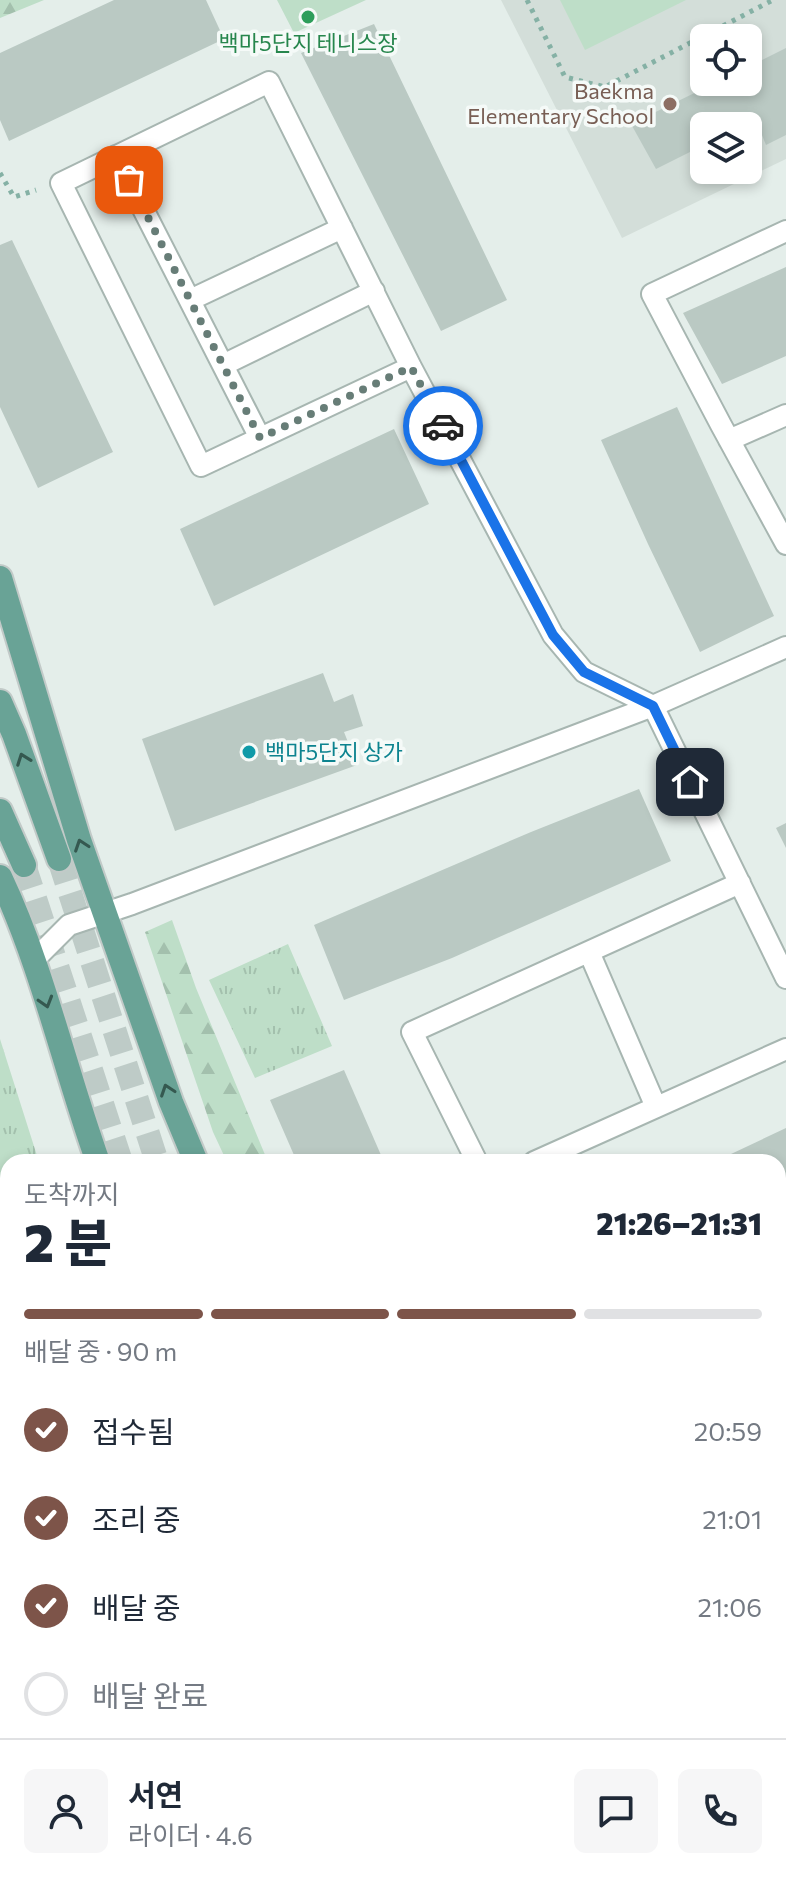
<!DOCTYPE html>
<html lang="ko">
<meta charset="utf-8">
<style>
body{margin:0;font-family:Commissioner,"Noto Sans KR",sans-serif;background:#f6f6f7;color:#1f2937;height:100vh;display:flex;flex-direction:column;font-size:30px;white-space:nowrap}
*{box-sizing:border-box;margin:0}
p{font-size:26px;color:#747a83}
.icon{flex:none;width:44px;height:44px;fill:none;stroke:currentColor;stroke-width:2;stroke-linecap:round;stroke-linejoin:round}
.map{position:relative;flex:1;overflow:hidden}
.drawer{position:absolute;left:0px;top:1154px;width:786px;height:746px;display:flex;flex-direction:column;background:#fff;border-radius:24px 24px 0 0;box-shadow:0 4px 12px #0003}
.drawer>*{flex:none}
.fabs{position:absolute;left:690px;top:24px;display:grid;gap:16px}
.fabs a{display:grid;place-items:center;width:72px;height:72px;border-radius:12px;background:#fff;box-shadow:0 4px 12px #0003;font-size:40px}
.pin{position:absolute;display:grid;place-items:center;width:68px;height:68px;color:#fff;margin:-34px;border-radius:16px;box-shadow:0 4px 12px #0006}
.courier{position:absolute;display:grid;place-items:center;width:80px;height:80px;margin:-40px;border:6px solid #1a73e8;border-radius:50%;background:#fff;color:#222;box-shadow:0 2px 10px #0007}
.head em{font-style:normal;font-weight:800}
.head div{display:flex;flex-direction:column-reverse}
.head{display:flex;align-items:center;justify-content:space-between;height:136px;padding:0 24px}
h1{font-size:52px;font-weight:800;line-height:60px}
.bar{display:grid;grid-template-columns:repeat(4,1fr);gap:12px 8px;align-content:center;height:96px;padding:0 24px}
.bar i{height:10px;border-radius:6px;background:#e0e1e3}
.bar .active{background:#7d5449}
.bar p{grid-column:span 4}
.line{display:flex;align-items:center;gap:20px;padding:0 24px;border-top:2px solid #e0e1e3}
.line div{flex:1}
.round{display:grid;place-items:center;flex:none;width:84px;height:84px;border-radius:12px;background:#f6f6f7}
ol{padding:0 24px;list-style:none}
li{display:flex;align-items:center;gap:24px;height:88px}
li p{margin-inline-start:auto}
li .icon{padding:8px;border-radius:50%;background:#7d5449;color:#fff;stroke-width:4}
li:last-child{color:#747a83}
li i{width:44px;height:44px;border:4px solid #e0e1e3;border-radius:50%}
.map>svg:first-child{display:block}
.built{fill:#d3ded9;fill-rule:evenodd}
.grass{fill:url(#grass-tufts)}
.forest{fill:url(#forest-firs)}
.garden{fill:url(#garden-dots)}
.pitch{fill:#bedec8}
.building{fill:#bac9c3}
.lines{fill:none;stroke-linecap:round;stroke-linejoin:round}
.primary-tunnel{stroke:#becbc7;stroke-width:24;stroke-dasharray:24 12;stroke-linecap:butt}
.lane-casing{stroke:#a7b6b1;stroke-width:24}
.secondary-casing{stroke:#a3b9b2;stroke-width:28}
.primary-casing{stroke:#c2cac8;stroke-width:28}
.path{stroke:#85b1a5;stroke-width:5;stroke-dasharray:4 6;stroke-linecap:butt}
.lane{stroke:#fff;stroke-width:20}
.secondary{stroke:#fff;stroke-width:24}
.primary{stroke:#69a396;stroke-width:24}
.rail-casing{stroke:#5e7b74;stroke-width:9}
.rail{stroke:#f5faf8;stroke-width:6;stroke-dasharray:18;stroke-linecap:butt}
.oneway{stroke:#355950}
.done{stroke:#677d77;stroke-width:8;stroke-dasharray:0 14.4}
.route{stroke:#1a73e8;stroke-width:10}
.leisure-dot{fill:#2e9e5b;stroke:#f5faf8;stroke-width:3}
.education-dot{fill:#8d6e63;stroke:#f5faf8;stroke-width:3}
.culture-dot{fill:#0f9aa8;stroke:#f5faf8;stroke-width:3}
.labels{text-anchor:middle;stroke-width:7;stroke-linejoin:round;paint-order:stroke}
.leisure-label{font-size:22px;fill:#27864d;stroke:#f5faf8}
.education-label{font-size:22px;fill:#785e54;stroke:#f5faf8;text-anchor:end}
.culture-label{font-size:22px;fill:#0d838f;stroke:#f5faf8;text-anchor:start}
</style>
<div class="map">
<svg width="786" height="1899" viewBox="0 0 786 1899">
<defs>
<pattern id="grass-tufts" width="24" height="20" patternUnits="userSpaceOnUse" patternTransform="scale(2)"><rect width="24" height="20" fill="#bedec8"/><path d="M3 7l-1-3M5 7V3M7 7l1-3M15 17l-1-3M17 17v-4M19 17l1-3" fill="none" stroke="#a3c0ad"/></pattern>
<pattern id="forest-firs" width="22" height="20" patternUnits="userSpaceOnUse" patternTransform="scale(2)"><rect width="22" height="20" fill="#bedec8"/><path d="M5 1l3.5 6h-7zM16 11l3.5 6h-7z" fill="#a3c0ad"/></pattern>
<pattern id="garden-dots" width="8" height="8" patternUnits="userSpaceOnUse" patternTransform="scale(2)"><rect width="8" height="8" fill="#bedec8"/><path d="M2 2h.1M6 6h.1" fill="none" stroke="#a3c0ad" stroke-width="1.8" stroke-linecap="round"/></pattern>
</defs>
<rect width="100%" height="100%" fill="#e4eeea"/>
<path class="built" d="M501 0H786V159L622 238ZM704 38H748V82H704ZM704 126H748V170H704Z
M0 1636 8 1653V1754L0 1738Z
M77 1892H127L131 1899H80Z"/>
<path class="grass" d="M288 944 332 1046 255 1078 209 980Z
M0 1039 39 1162H8V1343L0 1327Z"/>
<path class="forest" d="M0 0H44L0 18Z
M172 920 196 988 268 1162H227L213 1132 145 932Z
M786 1238V1304L778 1308V1242Z
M786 1541V1593L778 1597V1545Z"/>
<path class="garden" d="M0 1442 8 1460V1548L0 1555Z"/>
<path class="pitch" d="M277 0H366L294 33Z
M560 0H686L585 50Z"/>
<path class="building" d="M114 0H206L224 39 9 141 0 120V53Z
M374 24 507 300 441 331 301 53Z
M786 48V135L766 145 756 120 744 126H704V145L656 169 631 124 717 82H748V67Z
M12 240 113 452 38 488 0 407V245Z
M786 267V356L722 384 683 313Z
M677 407 774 616 700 652 648 544 601 440Z
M394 429 429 504 214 606 180 529Z
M323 673 334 702 353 694 363 726 344 732 357 765 175 831 142 739Z
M639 789 671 861 452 958 344 1000 314 925 531 832Z
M786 823V848L776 828Z
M344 1070 384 1162H297L270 1100Z
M786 1128V1198L778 1202V1162H714Z
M786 1688V1736L778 1739V1692Z
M786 1821V1876L778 1880V1824Z
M642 1892H704L708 1899H645Z"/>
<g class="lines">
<path class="primary-tunnel" d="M59 859 157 1162
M24 865 121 1162
M446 1892 449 1899
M481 1892 484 1899"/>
<g class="lane-casing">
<path id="lane" d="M116 156 260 438
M786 231 652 294 721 425 786 544
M190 300 342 228
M223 365 374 291
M411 367 201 466 61 183 269 82 411 367 553 635 584 672 653 706 786 978
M729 440 786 415
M589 952 656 1107
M33 961 69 925 132 904 653 706 786 647
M477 1162 412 1032 740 883
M534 1162 786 1049"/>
</g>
<g class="secondary-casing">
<path id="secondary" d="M0 1381 8 1399
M778 1411 786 1407
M778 1494 786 1490
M0 1622 8 1615
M0 1833 8 1829
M0 1878 8 1874"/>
</g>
<g class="primary-casing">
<path id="primary" d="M0 578 79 840 171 1102 196 1162
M0 702 14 734 59 859
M0 811 24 865
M0 877C43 968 64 1067 98 1162
M418 1892 422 1899
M540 1892 544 1899"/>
</g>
<path class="path" d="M527 0 565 77 605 87 773 0
M0 173 14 197 36 190
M0 1185 8 1203
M778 1277 786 1273
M214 1892 219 1899"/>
<use href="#lane" class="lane"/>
<use href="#secondary" class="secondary"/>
<use href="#primary" class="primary"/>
<g class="rail-casing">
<path id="rail" d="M0 1652 8 1669
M0 1699 8 1716
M93 1892 97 1899
M116 1892 120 1899"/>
</g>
<use href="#rail" class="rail"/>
</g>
<defs><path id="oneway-chevron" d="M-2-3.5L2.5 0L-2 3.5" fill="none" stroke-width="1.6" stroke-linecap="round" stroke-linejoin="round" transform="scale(2)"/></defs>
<g class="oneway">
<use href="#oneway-chevron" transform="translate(23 759) rotate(-110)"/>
<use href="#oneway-chevron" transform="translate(81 845) rotate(-109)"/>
<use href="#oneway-chevron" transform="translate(46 1002) rotate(73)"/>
<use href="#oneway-chevron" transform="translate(167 1090) rotate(-109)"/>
</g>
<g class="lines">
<path class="done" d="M129 180 260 438 411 367 443 426"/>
<path class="route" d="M443 426 553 635 584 672 653 706 690 782"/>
</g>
<circle class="leisure-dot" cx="308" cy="17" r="8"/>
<circle class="education-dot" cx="670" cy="104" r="8"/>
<circle class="culture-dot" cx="249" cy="752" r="8"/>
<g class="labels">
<g class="leisure-label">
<text x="308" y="51">백마5단지 테니스장</text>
</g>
<g class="education-label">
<text x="654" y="99">Baekma<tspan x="654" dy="25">Elementary School</tspan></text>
</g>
<g class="culture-label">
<text x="265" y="760">백마5단지 상가</text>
</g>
</g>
</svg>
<div class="fabs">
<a><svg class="icon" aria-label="locate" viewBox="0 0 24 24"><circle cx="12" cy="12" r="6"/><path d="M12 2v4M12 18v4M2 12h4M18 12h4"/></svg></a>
<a><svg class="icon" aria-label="layers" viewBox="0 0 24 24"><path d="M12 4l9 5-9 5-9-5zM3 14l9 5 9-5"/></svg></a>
</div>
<div class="pin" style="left:129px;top:180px;background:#ea580c"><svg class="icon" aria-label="bag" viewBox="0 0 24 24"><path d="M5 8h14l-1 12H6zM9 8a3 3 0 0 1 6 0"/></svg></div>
<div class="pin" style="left:690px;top:782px;background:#1f2937"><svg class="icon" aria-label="home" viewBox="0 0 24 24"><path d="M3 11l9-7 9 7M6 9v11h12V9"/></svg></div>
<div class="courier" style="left:443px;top:426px"><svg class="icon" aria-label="car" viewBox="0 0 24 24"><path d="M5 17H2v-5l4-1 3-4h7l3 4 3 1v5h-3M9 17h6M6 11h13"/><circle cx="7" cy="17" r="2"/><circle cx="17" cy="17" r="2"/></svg></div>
<section class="drawer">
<div class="head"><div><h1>2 분</h1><p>도착까지</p></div><em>21:26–21:31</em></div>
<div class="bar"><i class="active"></i><i class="active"></i><i class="active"></i><i></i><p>배달 중 · 90 m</p></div>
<ol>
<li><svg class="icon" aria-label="check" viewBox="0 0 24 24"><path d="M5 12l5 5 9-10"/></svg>접수됨<p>20:59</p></li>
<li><svg class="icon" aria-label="check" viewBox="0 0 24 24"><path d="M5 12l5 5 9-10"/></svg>조리 중<p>21:01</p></li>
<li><svg class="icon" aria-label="check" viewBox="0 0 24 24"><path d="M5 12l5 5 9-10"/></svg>배달 중<p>21:06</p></li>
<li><i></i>배달 완료</li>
</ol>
<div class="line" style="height:144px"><a class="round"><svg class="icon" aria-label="person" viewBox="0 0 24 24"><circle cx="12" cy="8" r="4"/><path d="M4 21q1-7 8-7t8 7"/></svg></a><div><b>서연</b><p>라이더 · 4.6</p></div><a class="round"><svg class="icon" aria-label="chat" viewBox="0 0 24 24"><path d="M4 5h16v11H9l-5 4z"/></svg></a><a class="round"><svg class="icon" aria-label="phone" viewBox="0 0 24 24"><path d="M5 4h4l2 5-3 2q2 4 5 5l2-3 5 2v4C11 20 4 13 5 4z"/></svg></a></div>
</section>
</div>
